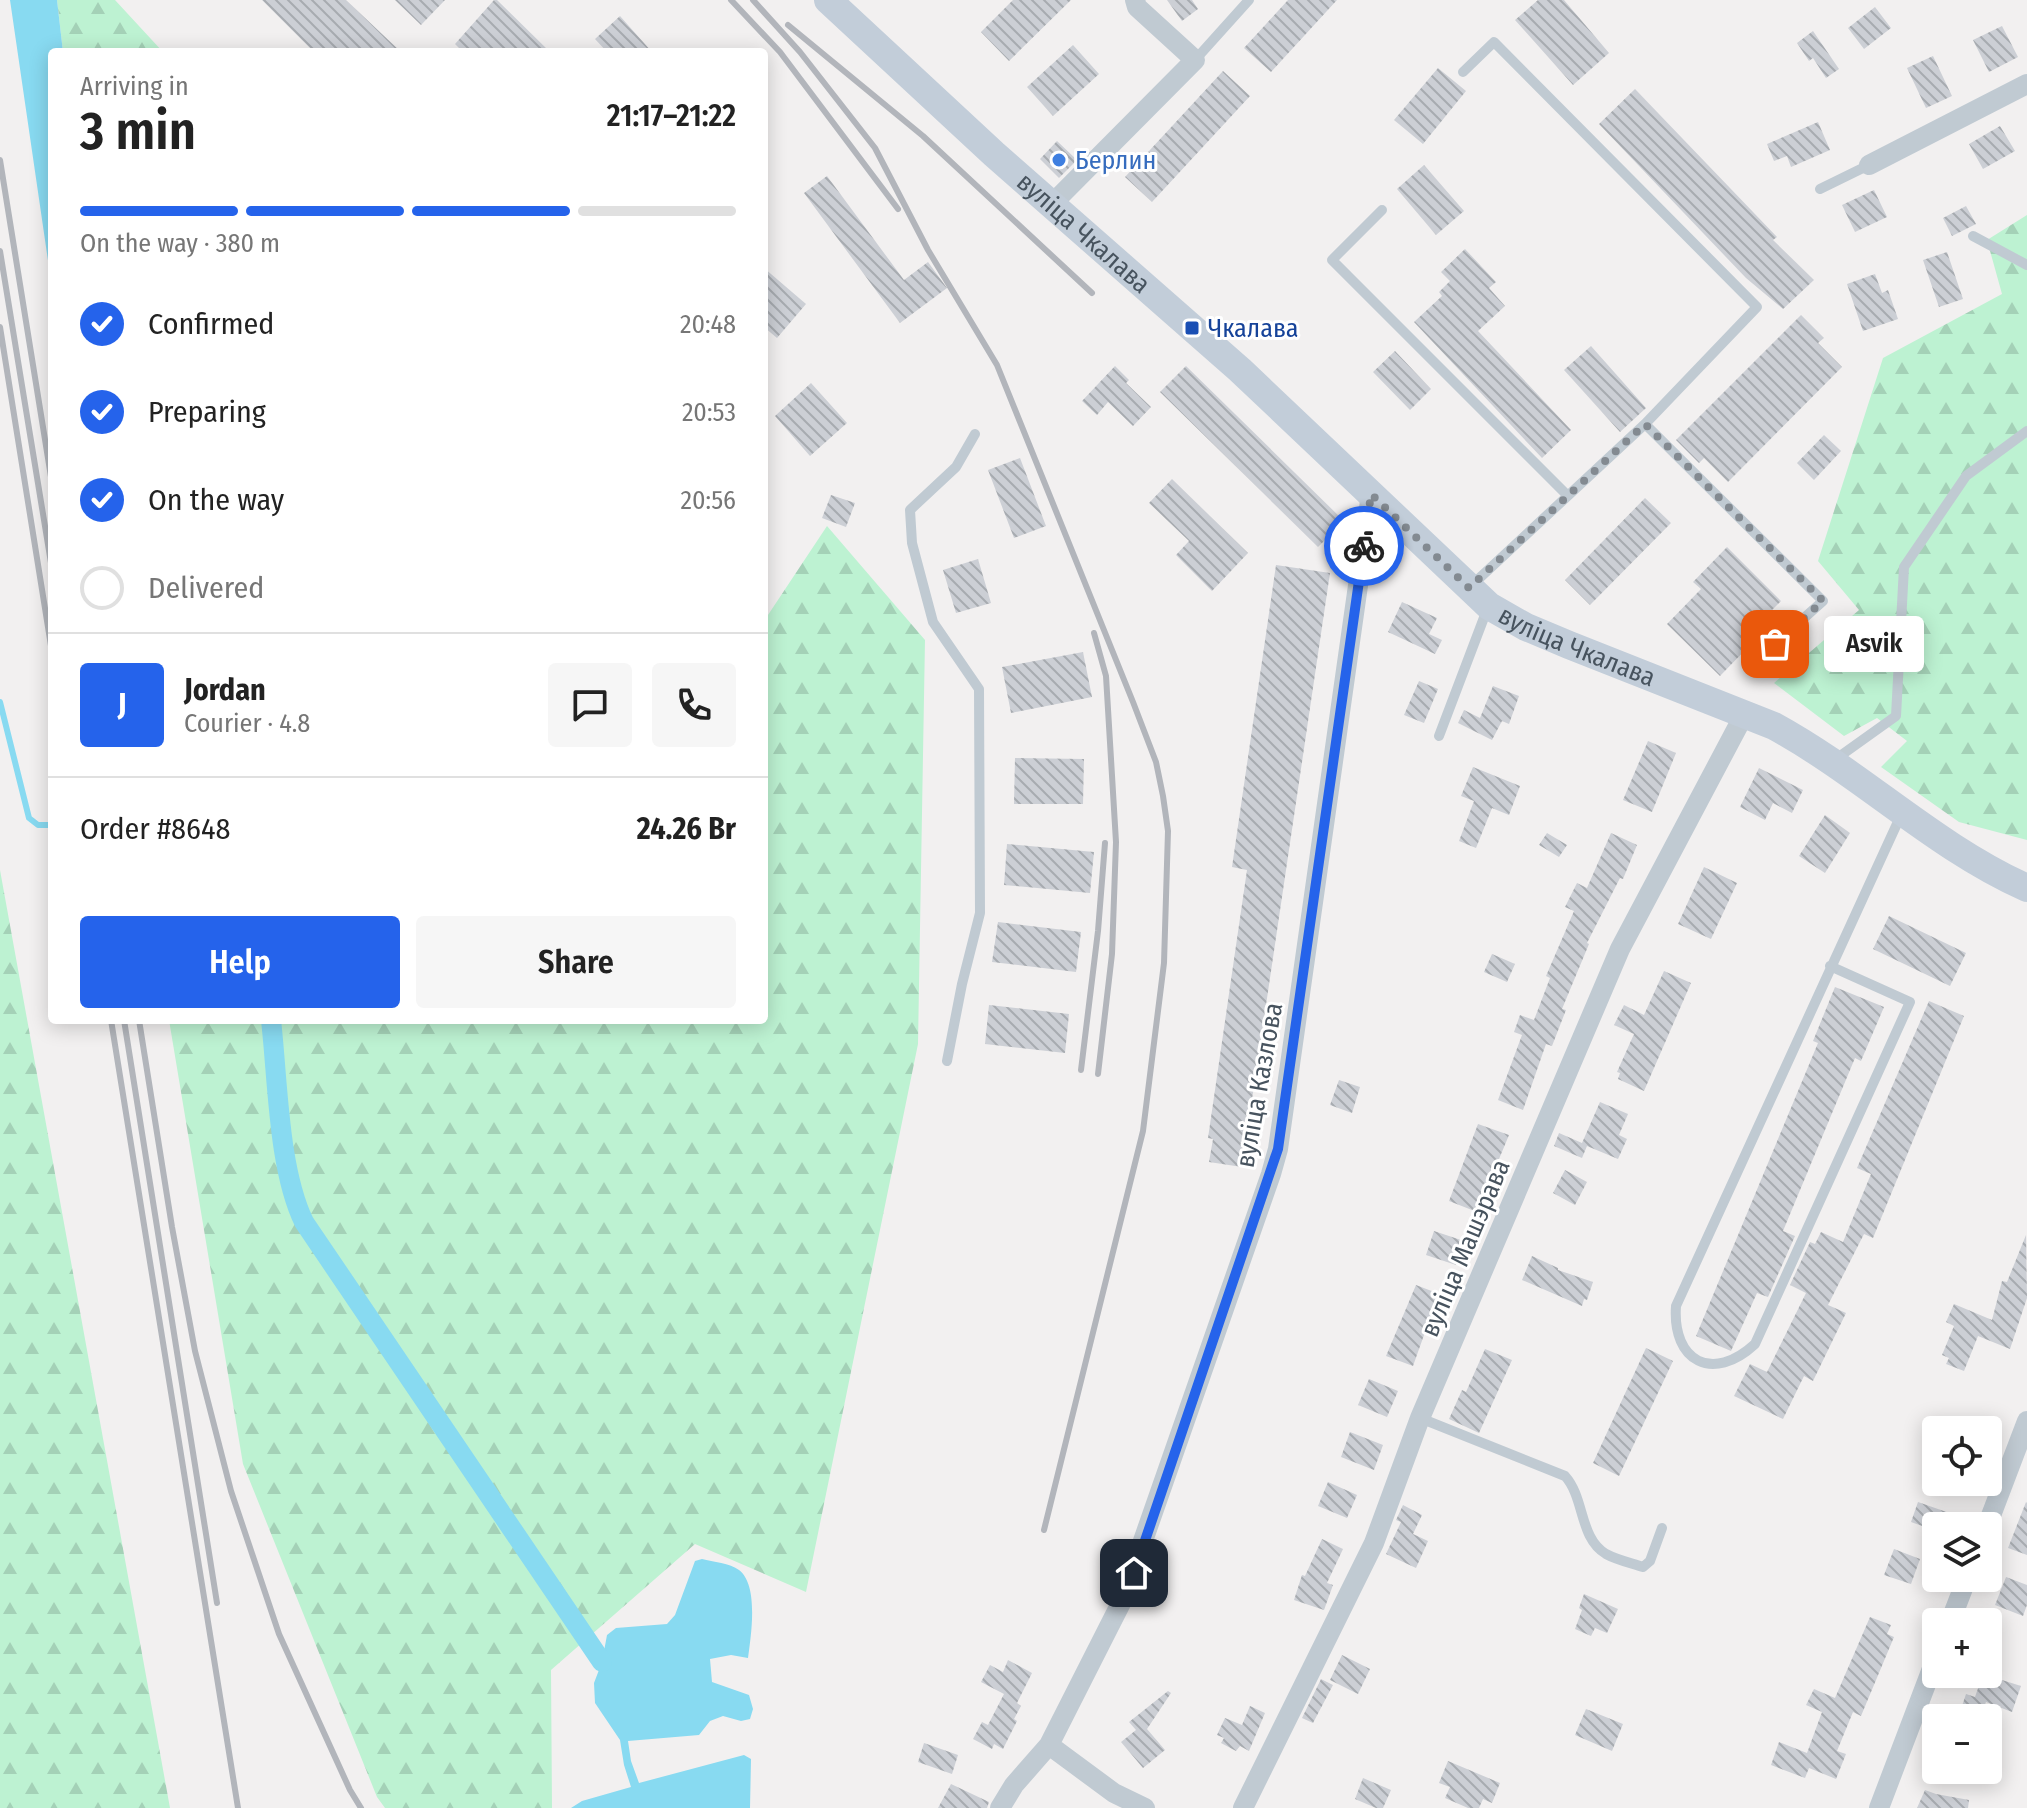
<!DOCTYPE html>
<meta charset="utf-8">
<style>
body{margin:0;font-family:"Fira Sans Condensed",sans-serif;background:#f6f6f6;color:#222;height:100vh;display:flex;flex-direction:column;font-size:30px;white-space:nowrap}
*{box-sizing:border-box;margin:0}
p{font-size:26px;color:#767676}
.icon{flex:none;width:44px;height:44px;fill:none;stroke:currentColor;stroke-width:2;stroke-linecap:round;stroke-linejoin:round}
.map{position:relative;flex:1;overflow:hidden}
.details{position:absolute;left:48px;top:48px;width:720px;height:976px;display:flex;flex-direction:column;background:#fff;border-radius:8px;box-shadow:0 4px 20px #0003}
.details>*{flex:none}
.controls{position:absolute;left:1922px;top:1416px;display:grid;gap:16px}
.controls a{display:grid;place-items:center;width:80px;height:80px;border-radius:8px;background:#fff;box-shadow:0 4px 20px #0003;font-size:40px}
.pin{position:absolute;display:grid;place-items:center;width:68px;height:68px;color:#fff;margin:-34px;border-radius:16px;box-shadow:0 4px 12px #0006}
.courier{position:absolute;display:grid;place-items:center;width:80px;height:80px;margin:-40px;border:6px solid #2563eb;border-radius:50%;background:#fff;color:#222;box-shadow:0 2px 10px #0007}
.bubble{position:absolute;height:56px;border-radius:8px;background:#fff;box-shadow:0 4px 20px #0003;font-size:26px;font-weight:600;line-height:56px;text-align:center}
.head em{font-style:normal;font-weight:600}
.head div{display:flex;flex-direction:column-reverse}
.head{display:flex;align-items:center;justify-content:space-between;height:136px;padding:0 32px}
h1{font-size:52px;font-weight:600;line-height:60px}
.bar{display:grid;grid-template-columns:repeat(4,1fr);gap:12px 8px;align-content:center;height:96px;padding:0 32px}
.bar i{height:10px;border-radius:6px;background:#e0e0e0}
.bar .selected{background:#2563eb}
.bar p{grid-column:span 4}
.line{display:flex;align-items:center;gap:20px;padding:0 32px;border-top:2px solid #e0e0e0}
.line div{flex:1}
.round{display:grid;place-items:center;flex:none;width:84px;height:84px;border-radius:8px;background:#f6f6f6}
ol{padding:0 32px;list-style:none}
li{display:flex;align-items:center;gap:24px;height:88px}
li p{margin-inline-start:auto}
li .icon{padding:8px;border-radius:50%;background:#2563eb;color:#fff;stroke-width:4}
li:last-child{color:#767676}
li i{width:44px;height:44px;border:4px solid #e0e0e0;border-radius:50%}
.button{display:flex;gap:16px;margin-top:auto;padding:16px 32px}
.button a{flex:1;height:92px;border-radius:8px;background:#2563eb;color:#fff;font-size:32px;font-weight:600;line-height:92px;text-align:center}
.button a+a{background:#f6f6f6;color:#222}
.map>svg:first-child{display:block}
.forest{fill:url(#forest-firs)}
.water{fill:#88daf1}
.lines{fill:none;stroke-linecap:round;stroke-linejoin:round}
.stream{stroke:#88daf1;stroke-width:6}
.canal{stroke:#88daf1;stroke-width:20}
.building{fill:url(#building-back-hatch)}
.lane{stroke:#c0cad2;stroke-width:10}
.street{stroke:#c0cad2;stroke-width:20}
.secondary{stroke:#c2cdd9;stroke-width:28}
.rail{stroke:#b2b5bb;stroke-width:6}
.done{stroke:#838a91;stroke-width:8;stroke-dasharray:0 14.4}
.route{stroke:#2563eb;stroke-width:10}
.shop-dot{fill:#3f7fe0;stroke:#fff;stroke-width:3}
.transit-dot{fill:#1a4fb4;stroke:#fff;stroke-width:3}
.labels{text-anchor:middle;stroke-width:6;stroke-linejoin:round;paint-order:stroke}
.shop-label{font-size:26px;fill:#366cbe;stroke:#fff;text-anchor:start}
.street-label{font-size:26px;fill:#47535e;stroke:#fff}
.transit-label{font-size:26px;fill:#164399;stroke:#fff;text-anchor:start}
</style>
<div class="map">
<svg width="2027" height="1808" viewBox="0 0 2027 1808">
<defs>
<pattern id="forest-firs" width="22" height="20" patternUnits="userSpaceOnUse" patternTransform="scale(2)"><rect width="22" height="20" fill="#bdf2d2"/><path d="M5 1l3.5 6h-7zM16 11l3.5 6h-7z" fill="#a4d1b7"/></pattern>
<pattern id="building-back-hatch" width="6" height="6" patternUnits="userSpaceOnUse" patternTransform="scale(2)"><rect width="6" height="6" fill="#cccfd5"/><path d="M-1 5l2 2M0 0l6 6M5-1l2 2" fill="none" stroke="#a7abb0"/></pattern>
</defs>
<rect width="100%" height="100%" fill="#f2f0f0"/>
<path class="forest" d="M57 0H115L163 52H63Z
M2027 215V840L1959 822 1881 767 1907 741 1877 718 1844 736 1774 683 1859 610 1818 561 1883 358 2002 294 1987 240Z
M827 526 925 640 918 1044 806 1592 695 1544 551 1670 552 1808H385L377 1797 243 1464 169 1020H764V621Z
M0 870 170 1808H0Z"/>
<path class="water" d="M10 0H57L63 52H52V288Z
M702 1559C713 1562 730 1563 739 1570 759 1585 751 1636 748 1658L731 1655 710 1659 712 1682 749 1695 753 1709 750 1719 741 1721 723 1716 710 1721 699 1735 628 1741 631 1761 639 1783 744 1755 751 1759 750 1808H571L582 1801 631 1787 624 1765 620 1740 595 1703 594 1683 602 1662 607 1635 616 1628 667 1624 675 1615 695 1561Z"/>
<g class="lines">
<path class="stream" d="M0 702 29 818 38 825H52"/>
<path class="canal" d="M271 1020C278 1081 278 1168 304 1222L602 1662"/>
</g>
<path class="building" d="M262 0H346L401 52H314Z
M395 0H445L421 25Z
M494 0H497L550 52H463L455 44Z
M1013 0H1071L1009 61 981 32Z
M1167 0H1192L1198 9 1182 21Z
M1288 0H1337L1271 72 1244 48Z
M1538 0H1564L1609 53 1573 85 1515 20Z
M1875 7 1891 28 1864 49 1848 28Z
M620 16 652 52H607L595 39Z
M2002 26 2018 57 1989 72 1973 40Z
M1813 31 1839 69 1826 78 1813 58 1809 61 1797 43Z
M1073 45 1099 74 1053 116 1027 87Z
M1933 56 1952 96 1926 108 1907 68Z
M1438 68 1466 91 1423 144 1394 120Z
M1223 71 1250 96 1152 202 1125 177Z
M1635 89 1777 237 1773 240 1814 280 1783 309 1746 278 1599 124Z
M1818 122 1830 150 1791 167 1787 156 1774 161 1767 144Z
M2000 126 2015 151 1983 169 1969 144Z
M1057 141 1077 160 1059 178 1040 159Z
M1424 165 1464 211 1436 235 1397 189Z
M827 176 904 280 928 262 947 288 900 323 804 193Z
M1874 190 1887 217 1855 232 1842 205Z
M1966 206 1976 224 1952 236 1943 218Z
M1465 249 1496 282 1489 288 1505 306 1478 331 1571 430 1542 458 1414 322 1442 296 1439 292 1450 281 1441 272Z
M1947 252 1963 299 1939 307 1923 260Z
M764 268 806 304 777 338 764 327Z
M1875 274 1882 293 1888 290 1898 319 1863 331 1847 284Z
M1801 315 1824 338 1818 343 1842 367 1728 482 1704 458 1699 463 1676 440Z
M1591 346 1646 408 1620 432 1564 370Z
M1395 351 1431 389 1410 410 1373 372Z
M1115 366 1129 380 1126 383 1151 407 1133 426 1108 402 1097 415 1082 401Z
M1186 366 1344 521 1318 547 1160 392Z
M811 383 847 423 810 456 775 416Z
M1824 435 1841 451 1814 480 1797 463Z
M1020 458 1046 526 1014 538 988 470Z
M1172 479 1248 553 1212 591 1176 555 1189 541 1149 503Z
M831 495 855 503 846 527 822 518Z
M1645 498 1671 523 1590 605 1565 580Z
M1727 547 1781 601 1746 636 1753 642 1720 676 1667 624 1701 589 1693 582Z
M978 559 991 603 956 613 943 570Z
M1276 565 1330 573 1242 1167 1209 1162 1213 1139 1208 1138 1247 870 1232 867Z
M1402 602 1437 618 1429 634 1442 640 1435 654 1388 632Z
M1083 652 1092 697 1011 713 1002 667Z
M1419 681 1438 689 1424 723 1404 715Z
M1493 686 1519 696 1509 724 1502 721 1492 740 1458 723 1464 710 1480 718Z
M1648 741 1676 753 1652 812 1623 800Z
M1015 758 1084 759 1083 804H1014Z
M1473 767 1520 786 1509 815 1492 808 1476 848 1459 841 1474 801 1461 796Z
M1759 768 1803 790 1792 813 1773 803 1765 820 1740 807Z
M1825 815 1850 833 1825 873 1799 856Z
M1547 833 1567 845 1559 857 1539 845Z
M1611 833 1637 845 1623 879 1620 878 1587 943 1589 944 1562 1009 1566 1010 1552 1046 1546 1044 1523 1110 1498 1100 1522 1035 1514 1032 1520 1015 1534 1020 1550 978 1546 976 1574 911 1565 907 1577 883 1587 888Z
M1007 844 1094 852 1090 893 1004 885Z
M1704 867 1737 883 1711 939 1678 924Z
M1889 916 1966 953 1950 986 1873 949Z
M998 922 1081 932 1076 972 992 962Z
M1492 954 1515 964 1507 982 1484 972Z
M1664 971 1691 983 1644 1091 1618 1079 1620 1073 1617 1072 1634 1034 1614 1025 1624 1005 1644 1015Z
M1835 987 1884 1007 1861 1061 1855 1058 1783 1231 1795 1236 1768 1297 1757 1293 1731 1351 1696 1336 1818 1043 1813 1041Z
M1929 1001 1964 1016 1873 1238 1864 1234 1828 1305 1846 1313 1813 1381 1804 1376 1783 1419 1734 1396 1750 1364 1767 1372 1806 1293 1790 1285 1810 1242 1815 1244 1821 1232 1843 1242 1871 1174 1857 1168Z
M989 1005 1069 1014 1065 1053 985 1044Z
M1339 1080 1360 1087 1352 1113 1330 1105Z
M1600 1102 1628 1114 1619 1135 1627 1139 1618 1159 1587 1146 1582 1158 1554 1146 1559 1133 1582 1143Z
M1478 1124 1509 1135 1477 1212 1449 1201Z
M1565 1170 1587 1182 1575 1205 1553 1193Z
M1434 1231 1464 1241 1456 1265 1426 1255Z
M2026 1235 2027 1298 2010 1349 1978 1336 1964 1371 1946 1364 1949 1358 1942 1355 1954 1326 1946 1322 1954 1304 1992 1320 2002 1281 2007 1282Z
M1532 1256 1558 1268V1270L1593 1282 1587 1300 1584 1299 1582 1306 1522 1280Z
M1416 1285 1442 1295 1432 1322 1429 1321 1413 1366 1386 1356Z
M1646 1348 1673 1361 1619 1476 1593 1463Z
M1485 1349 1512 1360 1479 1433 1449 1419 1462 1390 1466 1392Z
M1369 1379 1398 1391 1387 1417 1358 1405Z
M1350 1432 1383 1445 1374 1470 1341 1457Z
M1328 1482 1357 1495 1347 1518 1318 1506Z
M1918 1502 1975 1522 1974 1526H1936V1531L1911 1522Z
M2026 1502 2027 1503V1555L2008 1548Z
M1403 1505 1422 1515 1413 1534 1428 1541 1416 1568 1386 1554 1401 1522 1396 1520Z
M1322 1539 1343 1549 1327 1583 1333 1585 1324 1610 1294 1600 1302 1575 1305 1576Z
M1894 1549 1920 1559 1911 1584 1884 1575Z
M2006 1577 2027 1585V1605L2023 1616 1995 1605Z
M1584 1594 1618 1609 1607 1633 1595 1628 1591 1636 1575 1629 1582 1610 1579 1608Z
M1870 1617 1891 1625 1887 1634 1894 1637 1861 1716 1853 1712 1837 1751 1846 1754 1836 1779 1809 1768 1805 1778 1771 1765 1779 1742 1807 1753 1822 1712 1806 1705 1814 1689 1835 1698Z
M1342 1655 1370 1669 1358 1694 1330 1680Z
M1008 1660 1032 1673 1017 1703 1021 1706 1014 1719 1017 1721 1003 1749 994 1744 992 1749 973 1739 982 1722 988 1725 1004 1694 981 1682 990 1665 1003 1672Z
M1983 1674 2021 1686 2012 1712 1986 1702 1980 1718H1958L1966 1694 1975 1697Z
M1321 1679 1333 1685 1313 1723 1302 1718Z
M1168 1691 1171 1693 1147 1729 1165 1750 1143 1768 1121 1742 1136 1730 1129 1722Z
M1250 1706 1265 1713 1249 1751 1240 1746 1236 1751 1221 1743 1224 1738 1217 1735 1225 1718 1242 1725Z
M1586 1709 1623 1724 1612 1751 1575 1735Z
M924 1743 958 1755 952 1774 918 1762Z
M1448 1761 1500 1783 1492 1803 1483 1799 1479 1808H1468L1445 1798 1450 1787 1439 1783Z
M1363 1778 1391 1790 1383 1808H1376L1355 1799Z
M951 1784 989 1802 987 1808H938Z
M1925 1790 1936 1794 1969 1800 1968 1808H1917Z"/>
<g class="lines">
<path class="lane" d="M1195 60 1249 0
M1463 72 1494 42 1757 307 1645 424 1472 585
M1820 189 1869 165
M1382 210 1332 260 1567 495
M1973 236 2027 265
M1645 424 1823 601 1775 644
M1439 736 1488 607
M1833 761 1896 716 1904 567 1966 476 2027 431
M1830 966 1910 1002 1755 1344C1713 1383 1672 1362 1676 1306L1901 815
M947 1061 962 984 980 913 979 689 933 622 912 543 910 510 956 467 975 434
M1420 1418 1565 1476C1585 1498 1579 1538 1606 1554 1617 1560 1631 1563 1643 1567L1650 1561 1662 1528"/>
<path class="street" d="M1869 165 2027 84
M1051 205 1195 60 1137 7 1135 0
M1987 1526 2027 1421
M1950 1622 1967 1578
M1049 1745 1114 1793 1145 1808
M1000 1808 1014 1785 1049 1745 1122 1601 1271 1174 1278 1149 1371 494
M1243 1808 1374 1543 1420 1418 1620 949 1745 713
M1879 1808 1936 1658"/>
<path class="secondary" id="s1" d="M828 0 994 154 1240 370 1489 606 1526 627 1569 645 1774 726C1862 774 1935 847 2027 888"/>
<path class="rail" d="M731 0 780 52 898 209
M753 0 800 52 875 148 928 250 997 365 1133 702 1156 762 1163 796 1168 831 1164 963 1143 1131 1044 1530
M788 25 923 136 1092 293
M0 160 52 483
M0 251 52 569
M0 327 52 652
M1094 633 1106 676 1116 842 1112 954 1098 1074
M111 1020 238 1808
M124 1020 217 1603
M139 1020 172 1227 195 1351 231 1491 279 1634 350 1790 361 1808
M1081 1070 1098 931 1105 843"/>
</g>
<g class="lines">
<path class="done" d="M1364 546 1371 494 1469 588 1645 424 1823 601 1775 644"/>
<path class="route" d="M1134 1573 1278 1149 1364 546"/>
</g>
<circle class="shop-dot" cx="1059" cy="160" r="8"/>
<rect class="transit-dot" x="1184" y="320" width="16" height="16" rx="4"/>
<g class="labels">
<g class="shop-label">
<text x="1075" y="169">Берлин</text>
</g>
<g class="street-label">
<text dy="9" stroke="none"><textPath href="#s1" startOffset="346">вуліца Чкалава</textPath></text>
<text dy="9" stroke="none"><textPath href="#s1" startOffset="994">вуліца Чкалава</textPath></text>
<text transform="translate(1259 1085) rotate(-80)" y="9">вуліца Казлова</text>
<text transform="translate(1465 1248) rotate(-67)" y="9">вуліца Машэрава</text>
</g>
<g class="transit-label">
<text x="1208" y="337">Чкалава</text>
</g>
</g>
</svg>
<div class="controls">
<a><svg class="icon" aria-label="locate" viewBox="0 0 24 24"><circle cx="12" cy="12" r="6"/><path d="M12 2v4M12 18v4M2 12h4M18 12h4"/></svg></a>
<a><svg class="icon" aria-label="layers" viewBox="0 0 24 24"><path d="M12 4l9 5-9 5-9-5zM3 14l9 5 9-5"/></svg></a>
<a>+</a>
<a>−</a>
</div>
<div class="pin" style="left:1775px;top:644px;background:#ea580c"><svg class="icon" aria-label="bag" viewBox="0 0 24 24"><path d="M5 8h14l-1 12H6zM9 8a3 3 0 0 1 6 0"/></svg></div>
<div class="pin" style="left:1134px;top:1573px;background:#1f2937"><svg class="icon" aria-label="home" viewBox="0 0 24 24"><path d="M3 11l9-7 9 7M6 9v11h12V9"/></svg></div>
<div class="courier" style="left:1364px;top:546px"><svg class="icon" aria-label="bike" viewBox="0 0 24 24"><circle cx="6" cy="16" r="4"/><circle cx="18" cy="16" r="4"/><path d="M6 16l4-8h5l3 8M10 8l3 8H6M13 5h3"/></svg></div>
<div class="bubble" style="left:1824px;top:616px;width:100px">Asvik</div>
<section class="details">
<div class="head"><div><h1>3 min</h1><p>Arriving in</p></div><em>21:17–21:22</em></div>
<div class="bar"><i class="selected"></i><i class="selected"></i><i class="selected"></i><i></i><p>On the way · 380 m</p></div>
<ol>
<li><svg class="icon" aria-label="check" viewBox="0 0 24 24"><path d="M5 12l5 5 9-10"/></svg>Confirmed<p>20:48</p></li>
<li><svg class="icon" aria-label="check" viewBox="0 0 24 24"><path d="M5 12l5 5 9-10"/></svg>Preparing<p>20:53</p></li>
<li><svg class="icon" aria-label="check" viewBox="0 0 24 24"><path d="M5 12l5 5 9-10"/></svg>On the way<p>20:56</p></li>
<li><i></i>Delivered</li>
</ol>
<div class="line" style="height:144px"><b class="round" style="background:#2563eb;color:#fff">J</b><div><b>Jordan</b><p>Courier · 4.8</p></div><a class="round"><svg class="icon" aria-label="chat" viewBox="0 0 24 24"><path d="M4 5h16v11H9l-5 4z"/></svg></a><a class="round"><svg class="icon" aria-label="phone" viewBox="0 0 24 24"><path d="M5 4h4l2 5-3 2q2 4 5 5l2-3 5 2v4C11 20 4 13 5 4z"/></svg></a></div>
<div class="line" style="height:104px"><div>Order #8648</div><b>24.26 Br</b></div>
<div class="button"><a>Help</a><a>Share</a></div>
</section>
</div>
